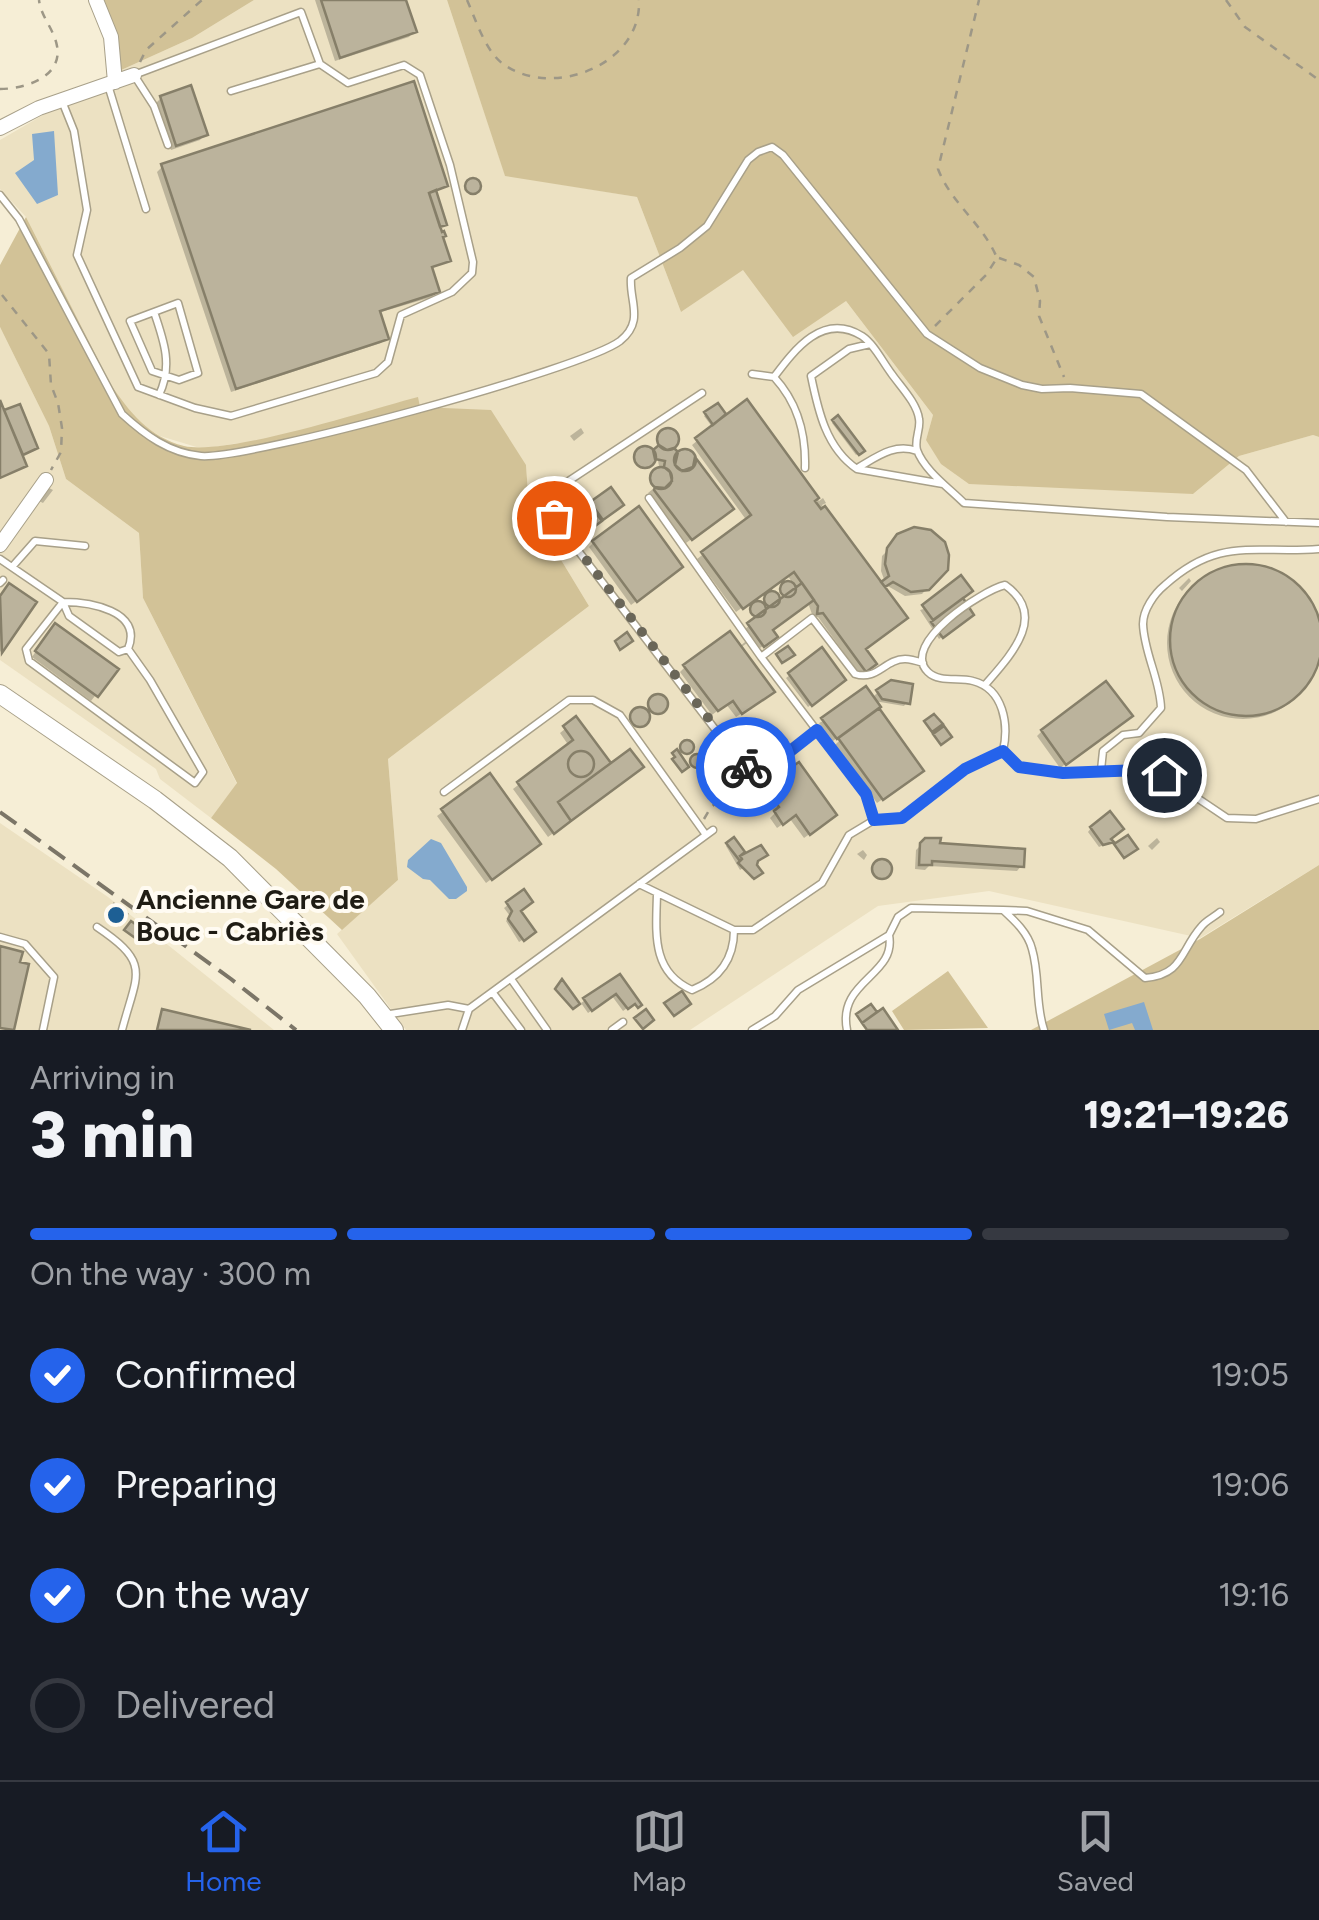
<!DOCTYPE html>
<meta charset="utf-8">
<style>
body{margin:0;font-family:Figtree,sans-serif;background:#20242c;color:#f1f3f6;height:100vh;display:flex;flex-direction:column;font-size:38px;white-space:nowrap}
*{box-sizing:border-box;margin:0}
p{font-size:32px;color:#9ea1a6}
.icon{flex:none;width:55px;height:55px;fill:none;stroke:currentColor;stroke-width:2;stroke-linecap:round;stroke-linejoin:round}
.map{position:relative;height:1030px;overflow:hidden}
.side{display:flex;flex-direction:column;background:#171b24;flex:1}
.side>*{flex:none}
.pin{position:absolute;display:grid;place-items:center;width:85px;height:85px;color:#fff;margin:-42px;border:5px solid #fff;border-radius:50%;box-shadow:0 2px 10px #0007}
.courier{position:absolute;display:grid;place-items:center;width:100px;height:100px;margin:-50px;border:8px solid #2563eb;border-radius:50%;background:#fff;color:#222;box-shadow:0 2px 12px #0007}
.summary em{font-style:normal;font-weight:800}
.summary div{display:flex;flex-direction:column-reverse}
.summary{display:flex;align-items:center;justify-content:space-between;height:170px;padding:0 30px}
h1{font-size:65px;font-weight:800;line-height:75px}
.bar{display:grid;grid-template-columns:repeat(4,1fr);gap:15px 10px;align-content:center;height:120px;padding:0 30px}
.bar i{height:12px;border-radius:8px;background:#363941}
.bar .current{background:#2563eb}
.bar p{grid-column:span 4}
ol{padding:0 30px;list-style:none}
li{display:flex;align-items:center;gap:30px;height:110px}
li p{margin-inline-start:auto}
li .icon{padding:10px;border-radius:50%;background:#2563eb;color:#fff;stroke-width:4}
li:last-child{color:#9ea1a6}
li i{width:55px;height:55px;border:5px solid #363941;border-radius:50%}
.menu{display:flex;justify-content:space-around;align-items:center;height:140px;border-top:2px solid #363941;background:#171b24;font-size:28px;color:#9ea1a6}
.menu a{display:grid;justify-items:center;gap:5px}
.menu .current{color:#2563eb}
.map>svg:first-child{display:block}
.built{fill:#ece1c2}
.green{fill:#d2c297}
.water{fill:#84aace}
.shadow{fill:#0003}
.building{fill:#bbb39c;stroke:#867f69;stroke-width:2.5}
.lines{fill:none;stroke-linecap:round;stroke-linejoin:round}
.lane-casing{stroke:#a8a089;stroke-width:9}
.street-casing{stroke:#a8a089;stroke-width:16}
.secondary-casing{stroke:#a8a089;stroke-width:20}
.path{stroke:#9d9786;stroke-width:2.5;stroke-dasharray:8 8;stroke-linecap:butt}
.lane{stroke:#fff;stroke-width:6}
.street{stroke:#fff;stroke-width:14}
.secondary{stroke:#fff;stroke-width:18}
.rail{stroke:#7b7567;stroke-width:4;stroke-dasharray:20 10;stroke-linecap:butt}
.done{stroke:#6a6658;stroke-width:10;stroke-dasharray:0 18}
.route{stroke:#2563eb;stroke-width:12}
.poi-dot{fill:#1d5f94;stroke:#fffbf2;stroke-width:4}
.labels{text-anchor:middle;stroke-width:8;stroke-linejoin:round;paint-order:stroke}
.poi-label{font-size:28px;font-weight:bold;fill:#1f1c14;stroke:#fffbf2;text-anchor:start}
</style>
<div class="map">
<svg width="1319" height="1030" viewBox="0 0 1319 1030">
<rect width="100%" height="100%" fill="#f6eed6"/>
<path class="built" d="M254 0H447L505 175 637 197 681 312 743 269 846 301 933 415 926 440 1193 494 1239 456 1313 435 1319 437V865L1200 938 989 891 878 906 690 1030H406L337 934 398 880 388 759 589 606 529 507 526 465 238 443 203 449 160 436 142 425 126 408 110 383 26 217 0 189V140L119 71 192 38Z
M0 327 49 426 66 479 139 533 143 598 237 784 211 818 160 779 156 769 0 660Z
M0 823 108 897 274 1030H0Z"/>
<path class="green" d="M102 0H254L192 38 119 71Z
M447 0H1319V437L1313 435 1239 456 1193 494 969 484 941 464 926 440 933 415 846 301 793 337 743 270 681 312 637 197 505 176Z
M26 217 110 383C129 412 149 437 184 446 228 456 368 410 418 397L420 407 491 410 526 465 529 507 589 606 388 759 398 880 342 930 276 869 211 818 237 783 143 598 139 533 66 479 49 426 0 327V265Z
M1319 865V1030H1031L1200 939Z
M948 971 988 1028 904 1030 892 1011Z"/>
<path class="water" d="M54 131 58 195 37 204 15 173 34 160 32 134Z
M431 839 441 843 467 887V891L456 899H449L430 880 423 879 407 867 408 860Z
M1144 1002 1153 1030H1135L1132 1023 1109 1030 1104 1014Z"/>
<path class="shadow" d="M315 0H403L414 31 409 37 335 61Z
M161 98 205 134 200 140 171 150 156 103Z
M162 167 445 186 434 193 442 226 438 228 443 234 448 260 430 269 437 292 432 297 378 313 386 338 381 343 231 392 157 172Z
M471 181 477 184 472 194 465 191 464 187Z
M747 403 819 501 823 498 826 503 822 505 881 585 885 582 881 571 882 556 906 532 945 569 922 594 905 596 886 585 883 588 863 649 869 669 860 675 818 617H813L808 603 770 630 772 640 760 648 753 639 740 648 767 697 736 717 726 704 712 715 680 672 685 667 739 647 751 637 745 629 784 599 780 590 792 582 787 575 736 612 697 559 747 521 692 445 713 428 704 416 717 406V424Z
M838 418 860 452 856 455 832 423Z
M581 428 584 433 574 441 570 436Z
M667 431 675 435 676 442 662 453 673 458 684 452 690 454 692 466 696 462 726 514 686 543 648 493 654 488 650 484 652 475 665 467 659 466 656 450 661 447 658 438Z
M635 459a9 9 0 1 1 18 0a9 9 0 1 1-18 0Z
M49 488 53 490 43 503 39 501Z
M577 490 572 500 578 499 570 502 573 508 558 504 561 503 555 494 568 502Z
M592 504H621L576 538 565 524Z
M594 542 675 572 631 605 589 547Z
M1167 643a76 76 0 1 1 152 0a76 76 0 1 1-152 0Z
M1189 578 1191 581 1182 591 1179 588Z
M4 591 34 603 0 652V597Z
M770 595 776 598 767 606 764 603Z
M960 599 968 618 939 639 920 610Z
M759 604 763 609 755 617 757 619 751 615 750 611Z
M50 631 115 670 91 701 32 657Z
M790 675 840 683 808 707 786 678Z
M878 692 907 702 904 706 874 701 916 776 877 803 835 745 844 736 842 734 833 741 819 723 872 698Z
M656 697H661L664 707 657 714 648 710V714V704Z
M631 719a8 8 0 1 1 16 0a8 8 0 1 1-16 0Z
M576 720 610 767 635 772 548 837 513 789 569 746 560 733Z
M1124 721 1060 768 1037 736 1042 731Z
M695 757 701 759 697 768 690 766Z
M489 777 533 848 486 883 437 816Z
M779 779 829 820 804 838 790 819 777 828 770 818 775 813 763 797 776 787 774 784Z
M1091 828 1110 842 1099 847 1088 832Z
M1157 838 1160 842 1152 850 1148 846Z
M734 840 759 873 752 879 743 868 740 870 726 846Z
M926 840 937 846 1022 865 1017 871 929 866 925 870 915 869 916 850Z
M863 850 867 855 864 860 857 854Z
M871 870a9 9 0 1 1 18 0a9 9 0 1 1-18 0Z
M523 893 518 911 530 935 519 942 506 921 510 916 504 908Z
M619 977 633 1004 623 1011 612 996 588 1013 581 1003Z"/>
<path class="building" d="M321 0H406L417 32 340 58Z
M414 81 448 186 429 193 442 232 444 231 446 236 443 237 451 261 432 267 440 292 380 311 389 339 236 389 161 164Z
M191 85 208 135 176 146 160 96Z
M465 186a8 8 0 1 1 16 0a8 8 0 1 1-16 0Z
M436 190 447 225 440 227 429 193Z
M747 399 819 498 815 501 821 509 825 506 908 618 866 649 877 664 866 672 823 613 817 614 818 606 794 572 743 609 701 552 751 515 695 438Z
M0 400 27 466 0 478Z
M718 403 726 414 713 425 704 412Z
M20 404 38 448 23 455 4 410Z
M838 415 865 451 859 455 832 420Z
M657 439a11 11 0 1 1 22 0a11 11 0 1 1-22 0Z
M659 445 667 450 674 448 678 452 675 465 682 471 693 467 695 457 734 509 692 540 654 490 655 487 665 488 672 481 670 472 664 467 665 461 655 459 653 450Z
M634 457a11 11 0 1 1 22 0a11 11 0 1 1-22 0Z
M674 460a11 11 0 1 1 22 0a11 11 0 1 1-22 0Z
M650 478a11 11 0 1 1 22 0a11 11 0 1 1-22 0Z
M611 487 624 505 603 520 590 502Z
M567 488 575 495 574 501 569 504 560 497Z
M588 503 602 521 580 537 567 519Z
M639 506 683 567 637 602 592 541Z
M914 527 931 530 945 542 949 555 948 570 929 590 911 592 893 582 885 587 881 582 889 576 885 564 887 548 897 534Z
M1170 640a76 76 0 1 1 152 0a76 76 0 1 1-152 0Z
M961 575 973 591 933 620 922 605Z
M780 589a8 8 0 1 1 16 0a8 8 0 1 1-16 0Z
M9 583 37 602 2 653 0 596Z
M802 583 814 600 773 630 778 637 764 647 747 623Z
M764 599a8 8 0 1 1 16 0a8 8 0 1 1-16 0Z
M963 598 974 615 943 638 931 622Z
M750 609a8 8 0 1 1 16 0a8 8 0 1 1-16 0Z
M55 623 119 669 98 697 35 651Z
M730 631 775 692 742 714 733 701 718 711 683 665Z
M627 632 633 641 620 650 615 641Z
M788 646 795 655 782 663 776 654Z
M822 647 846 680 812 706 788 673Z
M891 680 913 684 910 704 882 699 876 690Z
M1106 681 1133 716 1066 765 1041 730Z
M866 686 881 707 837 739 821 718Z
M648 704a10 10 0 1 1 20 0a10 10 0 1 1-20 0Z
M630 717a10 10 0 1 1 20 0a10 10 0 1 1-20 0Z
M879 708 924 771 883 800 838 738Z
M934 714 943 724 932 732 924 721Z
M576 716 611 763 558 802 571 821 554 834 517 782 573 740 563 726Z
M751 722 761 736 752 743 742 729Z
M944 726 952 737 941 745 933 734Z
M680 747a7 7 0 1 1 14 0a7 7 0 1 1-14 0Z
M630 749 644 767 571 821 558 802Z
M677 749 689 767 682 772 672 759 675 757 672 753Z
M568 764a13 13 0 1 1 26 0a13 13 0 1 1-26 0Z
M690 761a7 7 0 1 1 14 0a7 7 0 1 1-14 0Z
M799 762 837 815 810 835 796 815 783 825 774 811 779 807 767 791 780 781 777 777Z
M490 773 541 844 492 880 441 809Z
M1110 811 1124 829 1111 839 1114 842 1103 845 1090 827Z
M1128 835 1138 849 1124 858 1114 844Z
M734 837 745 852 740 856 742 859 740 861 726 843Z
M925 838H941L940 843 1025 849 1024 867 932 861V865H919L920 843Z
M761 845 768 855 758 861 757 865 763 873 754 879 738 863 742 859 740 856Z
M872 869a10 10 0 1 1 20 0a10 10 0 1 1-20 0Z
M524 889 533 902 521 911 536 932 524 941 508 919 512 911 506 902Z
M114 904 127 914 118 925 106 915Z
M131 921 145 931 138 940 124 930Z
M0 946 23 952 20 962 29 964 14 1030 0 1028Z
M620 974 642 1005 638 1008 635 1004 628 1009 616 994 592 1011 583 998Z
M562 979 580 1004 573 1009 555 989Z
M682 991 691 1004 674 1016 664 1003Z
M871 1004 877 1012 862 1023 856 1014Z
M883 1008 898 1030H867L862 1023Z
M162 1009 251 1030H157Z
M646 1009 654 1020 643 1029 634 1018Z"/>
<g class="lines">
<g class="lane-casing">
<path id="lane" d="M108 85 146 209
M62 101 74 131 87 210 77 255 138 387 195 408 231 416 376 373 388 362 401 315 452 292 472 273 473 262 450 165 420 75 404 65 348 83 320 64
M168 145 154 106 134 75 301 12 320 64 231 91
M0 195 19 219 122 414C145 435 169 453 201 456 248 460 583 369 620 341 645 321 629 301 631 278L680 248 707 226 748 160 758 152 772 147 783 155 927 334 980 368 1022 385 1042 389 1070 388 1141 394 1246 470 1286 522
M178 303 198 373 179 380 152 371 130 321Z
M154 312C164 341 173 366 159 395
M870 344 849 349 811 376C818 410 826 448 857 469L943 484
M752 374 774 377
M702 393 561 486 553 496V518L741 763 752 773 765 771 817 730
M859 467C878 456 895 443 917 451
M805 468C806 433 798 403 774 377 795 349 823 312 862 336 874 344 882 361 891 373 900 386 917 403 919 419 921 429 914 439 917 450 924 470 949 488 964 503L1167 517 1319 523
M649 498 761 657 865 794 874 820
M0 559 63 602 69 616 119 652 128 649C144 610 88 602 63 602
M12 567 35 541 85 546
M0 583 3 580
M63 602 26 649 29 661 195 783 203 772 150 680 128 649
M761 657 812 618 855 674C877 681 885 659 905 659 911 659 917 661 923 663
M985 685C1010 656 1049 616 1005 585 983 590 899 644 928 672 939 683 959 677 973 681 1004 689 1009 725 1003 751
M1101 770 1103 751 1123 735 1139 733 1161 708C1160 679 1144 653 1143 624 1143 610 1154 594 1165 585 1219 536 1254 554 1319 549
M444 792 569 700H593L620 715 706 835
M639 884 734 930H753L822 883 849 835 874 820 902 817 965 769 1003 751 1019 767 1063 773 1140 770 1163 775 1227 818 1256 819 1319 799
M657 894C656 933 651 972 692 990 719 979 734 960 734 930
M1003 910 1027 911 1088 930 1145 978C1183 975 1180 951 1201 927 1205 921 1214 917 1220 912
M97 927C152 964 137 973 122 1030
M0 937 25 944 54 977 43 1030
M511 979 547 1030
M493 993 521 1030
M469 1009 713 830
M384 1015 448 1005 469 1009 462 1030
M612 1030 623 1022
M752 1030 775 1016 798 990 889 935 898 917 911 908 1003 910C1015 921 1028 933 1032 949 1040 976 1035 1003 1044 1030
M847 1030C837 980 897 976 889 935"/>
</g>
<g class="street-casing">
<path id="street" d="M96 0 111 37 115 82
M0 128 39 108 134 75
M0 545 46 480"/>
</g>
<g class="secondary-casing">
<path id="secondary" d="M0 694 155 800 230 858 367 996 394 1030"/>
</g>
<path class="path" d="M467 0C476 20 486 54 506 66 555 98 642 64 639 0
M1226 0 1245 27 1319 80
M140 62 146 50 202 0
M0 89C25 89 63 77 57 46 54 29 41 17 39 0
M999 258 1019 265 1034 277 1040 301 1039 316 1064 377
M2 295 49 354 51 385 58 403 62 428 61 452 51 470
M935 326 986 275 997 258C983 224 951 203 938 169L979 0
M704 819 711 807 745 781"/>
<use href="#lane" class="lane"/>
<use href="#street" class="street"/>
<use href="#secondary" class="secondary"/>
<path class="rail" d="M0 812 231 979 296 1030"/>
</g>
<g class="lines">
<path class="done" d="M554 518 746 767"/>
<path class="route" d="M746 767 752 772 765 771 817 730 866 794 874 820 902 818 965 769 1003 751 1019 767 1063 773 1140 770 1164 775"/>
</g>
<circle class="poi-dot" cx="116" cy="915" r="10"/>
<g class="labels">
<g class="poi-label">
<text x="136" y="909">Ancienne Gare de<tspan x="136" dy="32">Bouc - Cabriès</tspan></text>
</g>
</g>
</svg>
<div class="pin" style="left:554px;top:518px;background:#ea580c"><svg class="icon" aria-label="bag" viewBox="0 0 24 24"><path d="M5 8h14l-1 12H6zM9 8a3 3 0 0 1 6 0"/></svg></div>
<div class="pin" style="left:1164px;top:775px;background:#1f2937"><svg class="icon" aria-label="home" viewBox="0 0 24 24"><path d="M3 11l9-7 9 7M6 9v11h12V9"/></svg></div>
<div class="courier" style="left:746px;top:767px"><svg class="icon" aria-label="bike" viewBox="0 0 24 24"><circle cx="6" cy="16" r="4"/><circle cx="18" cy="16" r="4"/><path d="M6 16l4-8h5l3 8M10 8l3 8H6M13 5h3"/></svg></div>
</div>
<section class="side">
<div class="summary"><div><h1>3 min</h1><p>Arriving in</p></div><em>19:21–19:26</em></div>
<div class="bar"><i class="current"></i><i class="current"></i><i class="current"></i><i></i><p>On the way · 300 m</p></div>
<ol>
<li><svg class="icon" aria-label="check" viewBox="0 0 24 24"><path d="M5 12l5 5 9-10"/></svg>Confirmed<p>19:05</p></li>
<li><svg class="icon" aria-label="check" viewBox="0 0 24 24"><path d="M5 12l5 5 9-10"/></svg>Preparing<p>19:06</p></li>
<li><svg class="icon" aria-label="check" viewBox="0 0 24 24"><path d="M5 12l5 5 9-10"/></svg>On the way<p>19:16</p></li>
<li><i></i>Delivered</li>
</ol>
</section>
<nav class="menu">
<a class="current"><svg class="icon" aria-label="home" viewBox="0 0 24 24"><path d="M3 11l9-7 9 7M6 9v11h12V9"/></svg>Home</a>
<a><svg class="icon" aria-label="map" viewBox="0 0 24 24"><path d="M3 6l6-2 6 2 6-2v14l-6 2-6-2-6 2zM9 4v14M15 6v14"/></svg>Map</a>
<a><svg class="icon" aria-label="saved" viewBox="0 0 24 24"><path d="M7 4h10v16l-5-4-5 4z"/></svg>Saved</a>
</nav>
